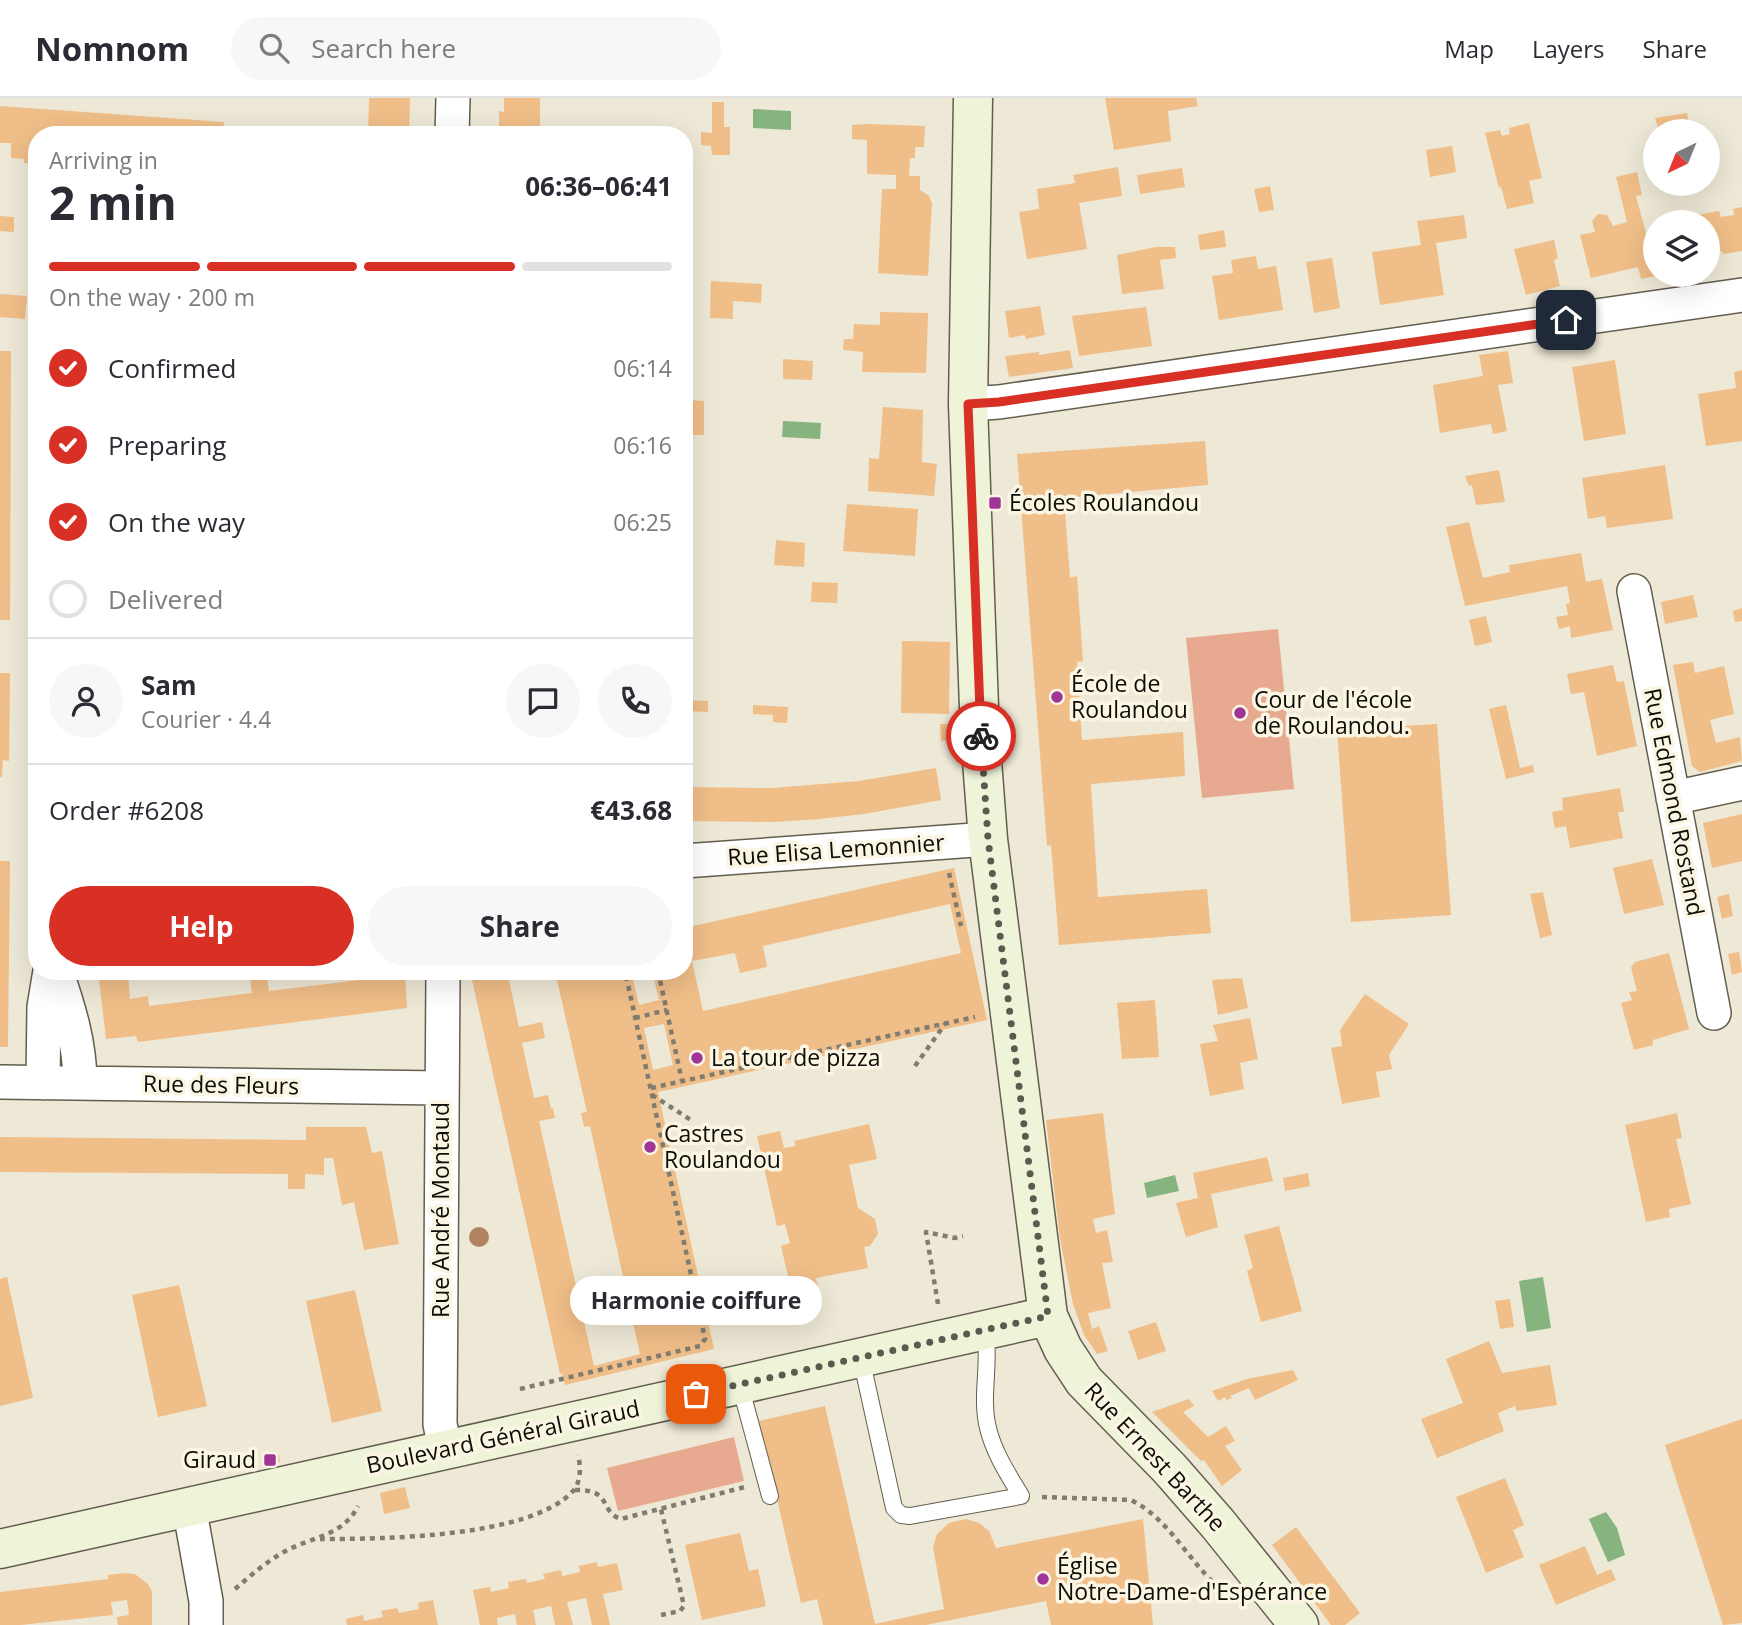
<!DOCTYPE html>
<meta charset="utf-8">
<style>
body{margin:0;font-family:"Open Sans",sans-serif;background:#f7f7f7;color:#2b2b33;height:100vh;display:flex;flex-direction:column;font-size:26px;white-space:nowrap}
*{box-sizing:border-box;margin:0}
p{font-size:23px;color:#7c7c81}
.icon{flex:none;width:38px;height:38px;fill:none;stroke:currentColor;stroke-width:2;stroke-linecap:round;stroke-linejoin:round}
.map{position:relative;flex:1;overflow:hidden}
.details{position:absolute;left:28px;top:28px;width:665px;height:854px;display:flex;flex-direction:column;background:#fff;border-radius:28px;box-shadow:0 7px 28px #0002}
.details>*{flex:none}
.needle{width:46px;rotate:223deg}
.controls{position:absolute;left:1643px;top:21px;display:grid;gap:14px}
.controls a{display:grid;place-items:center;width:77px;height:77px;border-radius:50%;background:#fff;box-shadow:0 7px 28px #0002;font-size:35px}
.pin{position:absolute;display:grid;place-items:center;width:60px;height:60px;color:#fff;margin:-30px;border-radius:14px;box-shadow:0 4px 10px #0006}
.courier{position:absolute;display:grid;place-items:center;width:70px;height:70px;margin:-35px;border:5px solid #d93025;border-radius:50%;background:#fff;color:#222;box-shadow:0 2px 9px #0007}
.bubble{position:absolute;height:49px;border-radius:24px;background:#fff;box-shadow:0 7px 28px #0002;font-size:23px;font-weight:700;line-height:49px;text-align:center}
.head em{font-style:normal;font-weight:700}
.head div{display:flex;flex-direction:column-reverse}
.head{display:flex;align-items:center;justify-content:space-between;height:119px;padding:0 21px}
h1{font-size:46px;font-weight:700;line-height:52px}
.bar{display:grid;grid-template-columns:repeat(4,1fr);gap:10px 7px;align-content:center;height:84px;padding:0 21px}
.bar i{height:9px;border-radius:5px;background:#e1e1e2}
.bar .current{background:#d93025}
.bar p{grid-column:span 4}
.line{display:flex;align-items:center;gap:18px;padding:0 21px;border-top:2px solid #e1e1e2}
.line div{flex:1}
.round{display:grid;place-items:center;flex:none;width:74px;height:74px;border-radius:37px;background:#f7f7f7}
ol{padding:0 21px;list-style:none}
li{display:flex;align-items:center;gap:21px;height:77px}
li p{margin-inline-start:auto}
li .icon{padding:7px;border-radius:50%;background:#d93025;color:#fff;stroke-width:4}
li:last-child{color:#7c7c81}
li i{width:38px;height:38px;border:4px solid #e1e1e2;border-radius:50%}
.cta{display:flex;gap:14px;margin-top:auto;padding:14px 21px}
.cta a{flex:1;height:80px;border-radius:42px;background:#d93025;color:#fff;font-size:28px;font-weight:700;line-height:80px;text-align:center}
.cta a+a{background:#f7f7f7;color:#2b2b33}
header{display:flex;align-items:center;gap:42px;box-sizing:border-box;height:98px;padding:0 35px;background:#fff;border-bottom:2px solid #e1e1e2}
header strong{font-size:33px}
nav{display:flex;gap:38px;margin-inline-start:auto;font-size:24px}
.search{width:490px;height:63px;background:#f7f7f7;display:flex;align-items:center;gap:18px;box-sizing:border-box;padding:0 24px;border-radius:38px;color:#7c7c81;font-size:26px}
.map>svg:first-child{display:block}
.green{fill:#e7aa90}
.water{fill:#85b47f}
.building{fill:#f0be88;fill-rule:evenodd}
.lines{fill:none;stroke-linecap:round;stroke-linejoin:round}
.lane-casing{stroke:#635e4e;stroke-width:18}
.street-casing{stroke:#635e4e;stroke-width:36}
.secondary-casing{stroke:#635e4e;stroke-width:41}
.path{stroke:#807c70;stroke-width:4.5;stroke-dasharray:5 5;stroke-linecap:butt}
.lane{stroke:#fff;stroke-width:16}
.street{stroke:#fff;stroke-width:33}
.secondary{stroke:#eff4d9;stroke-width:38}
.tree{fill:#b28361}
.done{stroke:#5c594f;stroke-width:7;stroke-dasharray:0 12.6}
.route{stroke:#d93025;stroke-width:9}
.poi-dot{fill:#9f3597;stroke:#fbf5e3;stroke-width:2.5}
.labels{text-anchor:middle;stroke-width:7;stroke-linejoin:round;paint-order:stroke}
.poi-label{font-size:23px;fill:#0e0c06;stroke:#fbf5e3;text-anchor:start}
.street-label{font-size:23px;fill:#0e0c06;stroke:#fbf5e3}
</style>
<header>
<strong>Nomnom</strong>
<div class="search"><svg class="icon" aria-label="search" viewBox="0 0 24 24"><circle cx="10" cy="10" r="6"/><path d="M15 15l6 6"/></svg>Search here</div>
<nav><a>Map</a><a>Layers</a><a>Share</a></nav>
</header>
<div class="map">
<svg width="1742" height="1527" viewBox="0 0 1742 1527">
<rect width="100%" height="100%" fill="#eee8d6"/>
<path class="green" d="M1278 531 1294 691 1202 700 1186 540Z
M734 1339 744 1383 618 1413 607 1370Z"/>
<path class="water" d="M753 11 791 13V32L753 30Z
M783 323 821 325 820 341 782 339Z
M1175 1077 1179 1093 1147 1100 1144 1085Z
M1543 1179 1551 1230 1527 1234 1519 1183Z
M1606 1414 1617 1430 1625 1457 1608 1464 1589 1421Z"/>
<path class="building" d="M369 0H410L409 37H368Z
M504 0H540V32H537V37H499V13L504 14Z
M1105 0H1196L1198 8 1168 13 1171 43 1114 52Z
M712 4H724V29H730V57H712L711 48 701 47V34L712 35Z
M0 8 224 24 223 37H37V66L24 65V61L11 60V45H0Z
M1687 15 1690 33H1659L1655 20Z
M1529 25 1542 80 1529 83 1534 105 1507 111 1501 89 1499 90 1485 35 1500 32 1502 38 1510 36 1509 30Z
M868 26 925 28 924 49H915V60H910L909 78H920V92L929 98 932 105 928 178 878 175 882 91H896V77L867 76V42L852 41V27Z
M1452 48 1456 74 1430 79 1426 52Z
M1118 69 1122 98 1079 105 1087 151 1027 161 1019 114 1039 111 1037 91 1075 85 1073 77Z
M1182 70 1185 89 1140 96 1137 77Z
M1637 74 1642 97 1636 98 1647 139 1656 137V178L1641 181 1638 169 1591 180 1580 137 1595 134 1592 123 1598 116 1607 117 1613 128 1627 124 1616 79Z
M684 86H692L690 163 684 162Z
M1270 88 1274 112 1259 114 1254 91Z
M1742 109V153L1723 156 1722 153 1708 155V124H1685V119L1719 113 1721 119 1734 117 1733 111Z
M1464 117 1467 140 1436 145 1444 197 1380 207 1372 154 1421 147 1417 123Z
M0 118 14 119V134L0 133Z
M1224 132 1226 149 1200 152 1198 137Z
M1554 142 1558 160 1554 162 1560 188 1526 197 1514 151Z
M1156 149H1175L1176 160 1160 162 1164 191 1122 196 1117 157Z
M1256 158 1258 171 1276 168 1283 212 1219 222 1212 178 1233 175 1231 162Z
M1332 160 1340 210 1314 215 1306 164Z
M711 183 762 186 761 205 733 203V221L710 220Z
M0 196 27 198 25 221 0 219Z
M1040 208 1045 237 1026 241 1025 237 1009 240 1005 213Z
M1146 209 1152 248 1079 258 1072 218Z
M880 214 928 215 926 275 862 274 863 254 843 252 844 241H853L854 226 880 227Z
M1070 252 1073 270 1009 279 1005 258 1039 254V257Z
M0 253H11L10 522H0Z
M1508 253 1513 285 1498 287 1507 333 1493 336 1491 326 1440 335 1433 287 1483 278 1479 257Z
M783 261 813 263 812 282 783 281Z
M1615 262 1626 336 1584 343 1572 269Z
M1742 272V343L1706 348 1698 296 1736 290 1734 274Z
M689 302 704 303V337H689Z
M883 309 923 312 922 364 937 366 934 398 868 393 869 360 879 361Z
M1205 343 1208 387 1064 400 1070 480 1077 478 1083 563 1077 564 1082 642 1183 634 1185 678 1091 686 1098 799 1207 791 1211 835 1059 847 1051 747 1047 748 1017 356Z
M1665 367 1673 421 1607 430 1605 418 1588 421 1582 380Z
M1499 372 1505 404 1476 407 1472 387 1469 388 1465 378Z
M847 406 918 411 915 458 843 453Z
M1469 424 1483 480 1510 474 1509 467 1581 455 1586 484 1602 481 1613 532 1571 540 1570 528 1559 531 1556 519 1568 517 1566 506 1570 505 1567 488 1465 508 1446 429Z
M684 433H691L690 462 684 461Z
M776 442 805 445 804 469 774 467Z
M812 484 838 485 837 505 811 504Z
M684 491 693 495 684 511Z
M1693 497 1698 519 1665 526 1661 504Z
M1742 510V523L1735 524 1733 513Z
M1486 518 1492 544 1475 548 1469 522Z
M902 543 950 544 949 616 901 615Z
M1693 564 1695 575 1724 568 1734 616 1710 622 1716 645 1740 639 1742 663 1700 674 1692 668 1673 567Z
M1613 567 1617 584 1624 583 1637 648 1597 658 1584 594 1571 596 1567 576Z
M0 575H10L9 663 3 662 2 679H0Z
M684 602 708 603V614L684 613Z
M753 607 788 609 787 625 773 624V617L753 616Z
M1506 607 1520 670 1533 667 1534 674 1506 681 1489 611Z
M940 626H950L951 642 941 643Z
M1437 626 1451 817 1351 824 1337 632Z
M936 670 941 702 864 716 819 721 774 724 684 723V689L772 690 859 683Z
M1620 690 1624 714H1618L1623 740 1570 750 1566 728 1555 730 1552 714 1563 712 1562 700Z
M1742 716V763L1712 770 1703 725Z
M1652 761 1664 807 1624 816 1613 770Z
M0 763H10L8 949H0Z
M954 770 987 922 658 994 714 1251 565 1287 562 1275 560 1276 470 873H507L519 929 542 924 545 940 522 945 534 1000 548 997 551 1011 553 1010 555 1020 539 1023 594 1268 640 1256 590 1028 584 1029 581 1015 587 1014 555 873H631L639 907 659 902 652 873H684V830ZM950 806 961 855 703 913 692 863 735 855 740 875 767 869 763 848ZM664 926 673 967 653 972 644 930Z
M1543 794 1552 837 1540 840 1530 796Z
M1729 796 1733 818 1722 821 1717 799Z
M1739 854 1742 874 1732 877 1728 856Z
M1669 855 1689 931 1653 942V947L1634 952 1621 905 1632 902 1629 894 1637 893 1631 869 1635 864Z
M98 873H128L130 901 148 898 149 908 252 895 249 874 266 873 269 893 368 881V873H405L407 910 138 944 136 938 106 941Z
M1242 880 1248 910 1218 917 1212 882Z
M1365 896 1409 926 1389 957 1392 971 1376 974 1380 999 1342 1006 1331 950 1342 948 1340 932Z
M1155 902 1159 959 1122 961 1117 905Z
M1250 920 1258 961 1240 965 1244 991 1210 998 1200 946 1218 943 1213 927Z
M1103 1015 1115 1116 1093 1121 1096 1135 1107 1132 1113 1164 1102 1165 1111 1210 1088 1215 1092 1231 1099 1228 1108 1253 1097 1256 1084 1237 1073 1206 1060 1141 1046 1022Z
M1677 1015 1682 1040 1676 1041 1691 1106 1669 1111 1670 1119 1646 1124 1625 1027Z
M869 1026 877 1061 849 1067 858 1110 875 1121 878 1136 870 1148 864 1149 868 1170 816 1180 818 1189 792 1195 781 1148 790 1145 785 1126 777 1128 757 1038 780 1033 784 1050 796 1048 794 1043Z
M306 1029H366L372 1055 382 1053 399 1146 364 1152 354 1104 342 1107 333 1060H324V1077L305 1076V1091H288V1076L0 1074V1039L306 1042Z
M1267 1059 1273 1083 1211 1096 1218 1129 1186 1139 1176 1105 1198 1100 1193 1075Z
M1308 1075 1310 1088 1285 1093 1283 1080Z
M1279 1128 1302 1213 1261 1224 1247 1173 1253 1170 1244 1137Z
M7 1179 33 1300 0 1308V1181Z
M179 1187 207 1308 158 1319 132 1197Z
M355 1192 382 1313 332 1325 306 1203Z
M1510 1201 1514 1229 1500 1231 1495 1203Z
M1156 1224 1166 1253 1138 1262 1128 1233Z
M1489 1243 1502 1275 1550 1267 1557 1307 1517 1313 1515 1308 1498 1315 1504 1333 1437 1360 1421 1321 1463 1305 1446 1261Z
M1293 1272 1298 1282 1255 1302 1249 1290 1230 1298 1232 1300 1226 1302 1225 1299 1218 1303 1212 1293 1247 1281Z
M1189 1301 1194 1308 1183 1314 1208 1339 1226 1328 1235 1343 1225 1348 1242 1372 1222 1388 1204 1362 1201 1363 1152 1314Z
M825 1308 875 1526 944 1511 933 1449 937 1436 949 1425 966 1421 979 1425 989 1433 996 1450 1143 1421 1153 1527H1051L1046 1503 926 1527H823L817 1501 801 1505 759 1323Z
M1742 1321V1525L1723 1527 1665 1347Z
M279 1357 280 1364 263 1368 261 1360Z
M1505 1380 1524 1427 1513 1432 1524 1459 1486 1475 1456 1399Z
M405 1389 410 1410 384 1416 380 1395Z
M1296 1429 1360 1515 1345 1527H1331L1272 1447Z
M740 1435 749 1473 758 1471 766 1508 702 1522 685 1447Z
M1585 1448 1597 1477 1611 1471 1616 1482 1556 1507 1539 1467Z
M597 1464 598 1469 617 1465 623 1492 603 1496 610 1527H592L586 1500 567 1504 573 1527H555L551 1508 533 1512 536 1527H517L515 1516 497 1520 498 1527H480L473 1492 490 1489 491 1494 509 1490 508 1484 526 1481 527 1485 545 1481 543 1476 561 1472 562 1478 580 1474 579 1468Z
M124 1475 135 1476 148 1486 152 1494V1527H118L117 1519 129 1517 127 1502 111 1504 113 1517 21 1527H0V1494L108 1481V1477Z
M433 1502 438 1527H347L346 1521 363 1517 364 1523 383 1519 381 1513 397 1510 399 1515 419 1511 418 1505Z"/>
<g class="lines">
<g class="lane-casing">
<path id="lane" d="M861 1260 894 1410 901 1417 910 1418 1021 1398C1008 1376 994 1355 988 1330 980 1298 991 1265 985 1233
M740 1287 770 1398"/>
</g>
<g class="street-casing">
<path id="street" d="M452 37 453 0
M968 306 999 304 1742 197
M1634 493 1714 915
M1673 700 1742 685
M684 763 988 741
M56 873C69 910 80 946 80 985
M443 873 440 1326 445 1351
M0 984 442 990
M43 985 44 909 50 873
M189 1408 206 1503V1527"/>
</g>
<g class="secondary-casing">
<path id="secondary" d="M973 0 968 306 980 637 988 741 1048 1218 1063 1251 1084 1283 1170 1371 1218 1426 1299 1527
M0 1451 1048 1218"/>
</g>
<path class="path" d="M949 775 961 828
M658 873 682 983
M635 920 667 912
M915 968 945 926
M651 990 975 919
M652 997 691 1022
M938 1206 926 1134 955 1140 963 1138
M520 1291 700 1248 705 1241 625 873
M575 1392C613 1391 599 1414 621 1421L745 1389
M1042 1399 1131 1402C1172 1422 1191 1470 1228 1497
M320 1441C381 1441 531 1440 573 1393 581 1384 581 1369 578 1357
M235 1491C250 1478 265 1465 282 1455 309 1439 343 1439 358 1408
M661 1517 680 1513 684 1508 661 1411"/>
<use href="#lane" class="lane"/>
<use href="#street" class="street"/>
<use href="#secondary" class="secondary"/>
</g>
<circle class="tree" cx="479" cy="1139" r="10"/>
<g class="lines">
<path class="done" d="M696 1296 1048 1218 988 741 981 638"/>
<path class="route" d="M981 638 968 306 999 304 1566 222"/>
</g>
<g class="poi-dot">
<rect x="988" y="398" width="14" height="14" rx="3.5"/>
<circle cx="1057" cy="599" r="7"/>
<circle cx="1240" cy="615" r="7"/>
<circle cx="697" cy="960" r="7"/>
<circle cx="650" cy="1049" r="7"/>
<rect x="263" y="1355" width="14" height="14" rx="3.5"/>
<circle cx="1043" cy="1481" r="7"/>
</g>
<g class="labels">
<g class="poi-label">
<text x="1009" y="413">Écoles Roulandou</text>
<text x="1071" y="594">École de<tspan x="1071" dy="26">Roulandou</tspan></text>
<text x="1254" y="610">Cour de l'école<tspan x="1254" dy="26">de Roulandou.</tspan></text>
<text x="711" y="968">La tour de pizza</text>
<text x="664" y="1044">Castres<tspan x="664" dy="26">Roulandou</tspan></text>
<text x="256" y="1370" text-anchor="end">Giraud</text>
<text x="1057" y="1476">Église<tspan x="1057" dy="26">Notre-Dame-d'Espérance</tspan></text>
</g>
<g class="street-label">
<text transform="translate(1674 704) rotate(79)" y="8">Rue Edmond Rostand</text>
<text transform="translate(836 752) rotate(-4)" y="8">Rue Elisa Lemonnier</text>
<text transform="translate(221 987) rotate(1)" y="8">Rue des Fleurs</text>
<text transform="translate(441 1112) rotate(-90)" y="8">Rue André Montaud</text>
<text transform="translate(503 1339) rotate(-12)" y="8">Boulevard Général Giraud</text>
<text transform="translate(1155 1359) rotate(47)" y="8">Rue Ernest Barthe</text>
</g>
</g>
</svg>
<div class="controls">
<a><svg class="needle" viewBox="-14 -14 28 28"><path d="M0-13l5 13h-10z" fill="#e53935"/><path d="M0 13l5-13h-10z" fill="#7c7c81"/></svg></a>
<a><svg class="icon" aria-label="layers" viewBox="0 0 24 24"><path d="M12 4l9 5-9 5-9-5zM3 14l9 5 9-5"/></svg></a>
</div>
<div class="pin" style="left:696px;top:1296px;background:#ea580c"><svg class="icon" aria-label="bag" viewBox="0 0 24 24"><path d="M5 8h14l-1 12H6zM9 8a3 3 0 0 1 6 0"/></svg></div>
<div class="pin" style="left:1566px;top:222px;background:#1f2937"><svg class="icon" aria-label="home" viewBox="0 0 24 24"><path d="M3 11l9-7 9 7M6 9v11h12V9"/></svg></div>
<div class="courier" style="left:981px;top:638px"><svg class="icon" aria-label="bike" viewBox="0 0 24 24"><circle cx="6" cy="16" r="4"/><circle cx="18" cy="16" r="4"/><path d="M6 16l4-8h5l3 8M10 8l3 8H6M13 5h3"/></svg></div>
<div class="bubble" style="left:570px;top:1178px;width:252px">Harmonie coiffure</div>
<section class="details">
<div class="head"><div><h1>2 min</h1><p>Arriving in</p></div><em>06:36–06:41</em></div>
<div class="bar"><i class="current"></i><i class="current"></i><i class="current"></i><i></i><p>On the way · 200 m</p></div>
<ol>
<li><svg class="icon" aria-label="check" viewBox="0 0 24 24"><path d="M5 12l5 5 9-10"/></svg>Confirmed<p>06:14</p></li>
<li><svg class="icon" aria-label="check" viewBox="0 0 24 24"><path d="M5 12l5 5 9-10"/></svg>Preparing<p>06:16</p></li>
<li><svg class="icon" aria-label="check" viewBox="0 0 24 24"><path d="M5 12l5 5 9-10"/></svg>On the way<p>06:25</p></li>
<li><i></i>Delivered</li>
</ol>
<div class="line" style="height:126px"><a class="round"><svg class="icon" aria-label="person" viewBox="0 0 24 24"><circle cx="12" cy="8" r="4"/><path d="M4 21q1-7 8-7t8 7"/></svg></a><div><b>Sam</b><p>Courier · 4.4</p></div><a class="round"><svg class="icon" aria-label="chat" viewBox="0 0 24 24"><path d="M4 5h16v11H9l-5 4z"/></svg></a><a class="round"><svg class="icon" aria-label="phone" viewBox="0 0 24 24"><path d="M5 4h4l2 5-3 2q2 4 5 5l2-3 5 2v4C11 20 4 13 5 4z"/></svg></a></div>
<div class="line" style="height:91px"><div>Order #6208</div><b>€43.68</b></div>
<div class="cta"><a>Help</a><a>Share</a></div>
</section>
</div>
